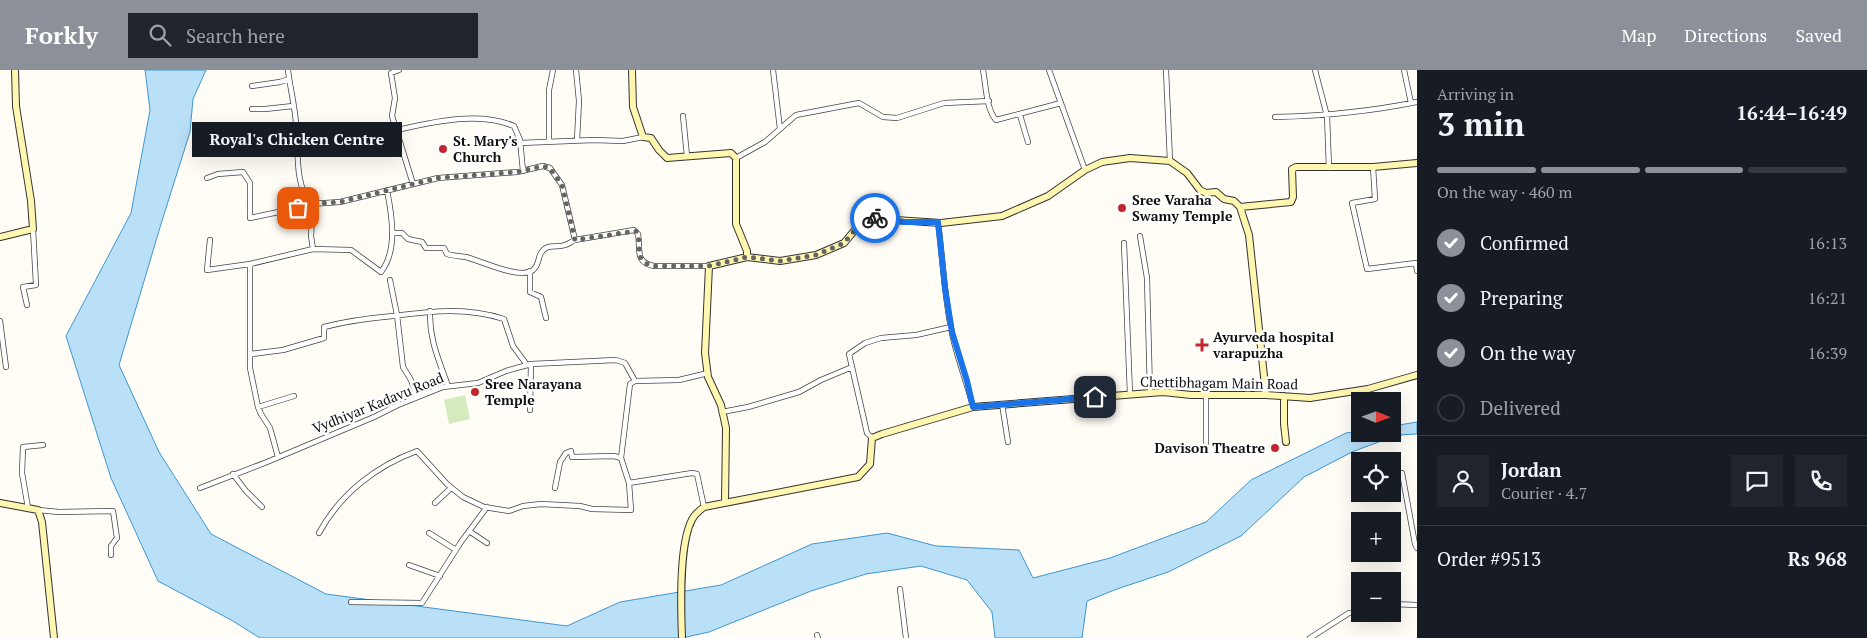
<!DOCTYPE html>
<meta charset="utf-8">
<style>
body{margin:0;font-family:"PT Serif",serif;background:#20242c;color:#f1f3f6;height:100vh;display:flex;flex-direction:column;font-size:19px;white-space:nowrap}
*{box-sizing:border-box;margin:0}
p{font-size:16px;color:#9ea1a6}
.icon{flex:none;width:28px;height:28px;fill:none;stroke:currentColor;stroke-width:2;stroke-linecap:round;stroke-linejoin:round}
.map{position:relative;flex:1;overflow:hidden}
.side{display:flex;flex-direction:column;background:#171b24;width:450px}
.side>*{flex:none}
.needle{width:32px;rotate:91deg}
.controls{position:absolute;left:1351px;top:322px;display:grid;gap:10px}
.controls a{display:grid;place-items:center;width:50px;height:50px;border-radius:0px;background:#171b24;box-shadow:0 5px 20px #0002;font-size:25px}
.pin{position:absolute;display:grid;place-items:center;width:42px;height:42px;color:#fff;margin:-21px;border-radius:10px;box-shadow:0 2px 8px #0006}
.courier{position:absolute;display:grid;place-items:center;width:50px;height:50px;margin:-25px;border:4px solid #1a73e8;border-radius:50%;background:#fff;color:#222;box-shadow:0 1px 6px #0007}
.bubble{position:absolute;height:35px;border-radius:0px;background:#171b24;box-shadow:0 5px 20px #0002;font-size:16px;font-weight:800;line-height:35px;text-align:center}
.overview em{font-style:normal;font-weight:800}
.overview div{display:flex;flex-direction:column-reverse}
.overview{display:flex;align-items:center;justify-content:space-between;height:85px;padding:0 20px}
h1{font-size:32px;font-weight:800;line-height:38px}
.bar{display:grid;grid-template-columns:repeat(4,1fr);gap:8px 5px;align-content:center;height:60px;padding:0 20px}
.bar i{height:6px;border-radius:4px;background:#363941}
.bar .on{background:#8c9099}
.bar p{grid-column:span 4}
.line{display:flex;align-items:center;gap:12px;padding:0 20px;border-top:1px solid #363941}
.line div{flex:1}
.round{display:grid;place-items:center;flex:none;width:52px;height:52px;border-radius:0px;background:#20242c}
ol{padding:0 20px;list-style:none}
li{display:flex;align-items:center;gap:15px;height:55px}
li p{margin-inline-start:auto}
li .icon{padding:5px;border-radius:50%;background:#8c9099;color:#fff;stroke-width:4}
li:last-child{color:#9ea1a6}
li i{width:28px;height:28px;border:2px solid #363941;border-radius:50%}
header{display:flex;align-items:center;gap:30px;box-sizing:border-box;height:70px;padding:0 25px;background:#8c9099;color:#fff}
header strong{font-size:24px}
nav{display:flex;gap:28px;margin-inline-start:auto;font-size:18px}
.search{width:350px;height:45px;background:#20242c;display:flex;align-items:center;gap:12px;box-sizing:border-box;padding:0 18px;border-radius:0px;color:#9ea1a6;font-size:19px}
main{display:flex;flex:1;min-height:0}
.map>svg:first-child{display:block}
.green{fill:#d5ebbd}
.water{fill:#b9e0f7;stroke:#3f96cf}
.lines{fill:none;stroke-linecap:round;stroke-linejoin:round}
.stream{stroke:#3f96cf;stroke-width:2}
.street-casing{stroke:#444;stroke-width:6}
.secondary-casing{stroke:#333;stroke-width:8}
.street{stroke:#fff;stroke-width:4.5}
.secondary{stroke:#fff6b0;stroke-width:6}
.done{stroke:#646461;stroke-width:5;stroke-dasharray:0 9}
.route{stroke:#1a73e8;stroke-width:6}
.poi-dot{fill:#c4262e;stroke:#fff;stroke-width:2}
.labels{text-anchor:middle;stroke-width:5;stroke-linejoin:round;paint-order:stroke}
.poi-label{font-size:14px;font-weight:bold;fill:#111;stroke:#fff;text-anchor:start}
.street-label{font-size:14px;fill:#111;stroke:#fff}
</style>
<header>
<strong>Forkly</strong>
<div class="search"><svg class="icon" aria-label="search" viewBox="0 0 24 24"><circle cx="10" cy="10" r="6"/><path d="M15 15l6 6"/></svg>Search here</div>
<nav><a>Map</a><a>Directions</a><a>Saved</a></nav>
</header>
<main>
<div class="map">
<svg width="1417" height="568" viewBox="0 0 1417 568">
<rect width="100%" height="100%" fill="#fffdf5"/>
<path class="green" d="M465 325 470 349 449 354 444 330Z"/>
<path class="water" d="M145 0H206L193 29 190 62 161 154 119 295 159 382 211 464 326 524 567 556 620 532 721 515 812 474 887 463 936 476 1019 480 1033 508 1110 488 1206 452 1251 410 1346 363 1360 361V364H1392L1393 356 1417 352V364L1397 365 1352 382 1304 407 1241 466 1168 502 1117 519 1087 531 1082 568H995L992 542 967 510 921 496 866 504 811 521 709 562 682 568H260L233 551 158 511 111 408 66 266 131 143 150 40Z"/>
<g class="lines">
<path class="stream" d="M1385 369 1388 370 1401 365"/>
<g class="street-casing">
<path id="street" d="M288 0C290 18 295 36 296 54 299 81 294 111 310 134L340 132 438 108 517 102 543 96 550 98 562 115 575 170 634 160 638 164C641 180 634 192 654 196H709
M399 0 391 3 395 28 392 46 413 114
M576 0 579 31 577 70
M773 0 780 59
M983 0C986 15 986 39 996 50L1061 33
M1049 0 1085 100
M1166 0 1170 91
M1315 0 1327 46 1329 98
M1404 0 1411 33
M252 16 280 12 289 9
M252 39H265L293 36
M1020 45 1028 72
M683 46 687 86
M1275 47C1325 46 1368 42 1417 32
M397 60C434 52 478 41 514 56L520 70 523 101
M549 71V20L553 0
M520 73 594 70 623 71 643 67
M736 88 765 72 796 45 859 33 883 47 897 48 944 33 989 31
M1373 97 1375 129 1352 133 1367 199 1416 193 1417 201
M207 108 218 104 243 102 250 113V148L298 138 310 134
M938 152C943 189 944 226 952 263 957 288 967 312 973 337
M392 163H402L408 169 422 172 426 178H444L447 184C453 186 460 186 466 187 481 191 520 210 533 200 539 195 538 188 541 183 547 173 557 178 565 175 569 174 572 171 575 170
M1140 166 1147 208 1150 322
M210 170 207 200 250 194
M1124 173 1130 324
M313 179 311 166 313 134
M530 201V222L541 227 546 248
M390 210 397 245 403 297 411 310 417 327
M27 235 23 217 36 215 33 159
M430 241C429 270 439 290 448 316
M0 251 6 297
M251 284 283 280 324 268V257C347 251 370 248 393 246 433 241 465 237 504 249L513 276 527 295
M852 297 849 284 865 273 881 268 916 265 951 257
M1002 334 1008 372
M258 337 294 326
M530 340 531 294
M722 342 748 337 799 322 821 310 852 297 867 363 872 368
M1206 377V325
M278 387 270 358 261 344 258 337 250 298V194L313 179 351 180 381 202C398 180 392 146 387 120
M621 388 630 314 635 311
M1402 403 1415 474 1417 478
M233 404 246 421 262 437
M200 418 267 392 374 347 398 335 443 317 478 313 506 301 531 294 616 290 625 293 635 311 679 310 708 303
M555 418 560 392 566 383 571 381 572 387 614 386 621 388 629 413
M435 433 451 418
M28 438 22 403 23 377 43 375
M38 440 59 442 113 441 117 468 111 476V485
M469 461 487 473
M319 463C340 424 376 396 417 381L447 414 463 427 484 437 509 441 523 436 541 434 580 436 592 439 631 440 629 413 692 403 697 404 704 437
M429 463 456 480
M409 495 440 506
M900 519 906 568
M351 532 422 533 461 472 487 437
M1392 534 1417 535
M817 565 818 568
M1310 568 1349 543H1360"/>
</g>
<g class="secondary-casing">
<path id="secondary" d="M632 0 633 37 643 67 651 68 659 80 667 88 731 83 736 88V154L747 181V187
M1240 137 1291 132 1293 127 1292 99 1296 97H1373L1417 93
M0 167 33 159 31 131 16 36 15 0
M1284 326V354L1286 372
M725 432 726 358 721 335 708 307 705 283 709 196 747 187 780 191 816 185 844 173 865 148 941 153 1002 146 1048 126 1085 100 1102 92 1130 88 1170 91 1187 103 1200 120 1206 123 1216 122 1224 129 1234 131 1240 137 1249 165 1266 325
M0 433 38 440 42 452 54 568
M682 568C681 540 678 466 695 445 698 442 701 439 704 437L858 407 870 394 872 368 882 364 973 337 1163 322 1191 325H1266L1310 328 1368 319 1417 305"/>
</g>
<use href="#street" class="street"/>
<use href="#secondary" class="secondary"/>
</g>
<g class="lines">
<path class="done" d="M298 138 310 134 340 132 438 108 517 102 543 96 550 98 562 115 575 170 636 161C644 177 631 191 654 196H709L747 187 780 191 816 185 844 173 865 148H875"/>
<path class="route" d="M875 148 905 152H938L945 218 952 262 967 311 973 337 1095 327"/>
</g>
<g class="poi-dot">
<circle cx="443" cy="79" r="5"/>
<circle cx="1122" cy="138" r="5"/>
<path d="M1199.5 267.5h5v5h5v5h-5v5h-5v-5h-5v-5h5z"/>
<circle cx="475" cy="322" r="5"/>
<circle cx="1275" cy="378" r="5"/>
</g>
<g class="labels">
<g class="poi-label">
<text x="453" y="76">St. Mary's<tspan x="453" dy="16">Church</tspan></text>
<text x="1132" y="135">Sree Varaha<tspan x="1132" dy="16">Swamy Temple</tspan></text>
<text x="1213" y="272">Ayurveda hospital<tspan x="1213" dy="16">varapuzha</tspan></text>
<text x="485" y="319">Sree Narayana<tspan x="485" dy="16">Temple</tspan></text>
<text x="1265" y="383" text-anchor="end">Davison Theatre</text>
</g>
<g class="street-label">
<text transform="translate(1219 313) rotate(1)" y="5">Chettibhagam Main Road</text>
<text transform="translate(378 333) rotate(-22)" y="5">Vydhiyar Kadavu Road</text>
</g>
</g>
</svg>
<div class="controls">
<a><svg class="needle" viewBox="-14 -14 28 28"><path d="M0-13l5 13h-10z" fill="#e53935"/><path d="M0 13l5-13h-10z" fill="#9ea1a6"/></svg></a>
<a><svg class="icon" aria-label="locate" viewBox="0 0 24 24"><circle cx="12" cy="12" r="6"/><path d="M12 2v4M12 18v4M2 12h4M18 12h4"/></svg></a>
<a>+</a>
<a>−</a>
</div>
<div class="pin" style="left:298px;top:138px;background:#ea580c"><svg class="icon" aria-label="bag" viewBox="0 0 24 24"><path d="M5 8h14l-1 12H6zM9 8a3 3 0 0 1 6 0"/></svg></div>
<div class="pin" style="left:1095px;top:327px;background:#1f2937"><svg class="icon" aria-label="home" viewBox="0 0 24 24"><path d="M3 11l9-7 9 7M6 9v11h12V9"/></svg></div>
<div class="courier" style="left:875px;top:148px"><svg class="icon" aria-label="bike" viewBox="0 0 24 24"><circle cx="6" cy="16" r="4"/><circle cx="18" cy="16" r="4"/><path d="M6 16l4-8h5l3 8M10 8l3 8H6M13 5h3"/></svg></div>
<div class="bubble" style="left:192px;top:52px;width:210px">Royal's Chicken Centre</div>
</div>
<section class="side">
<div class="overview"><div><h1>3 min</h1><p>Arriving in</p></div><em>16:44–16:49</em></div>
<div class="bar"><i class="on"></i><i class="on"></i><i class="on"></i><i></i><p>On the way · 460 m</p></div>
<ol>
<li><svg class="icon" aria-label="check" viewBox="0 0 24 24"><path d="M5 12l5 5 9-10"/></svg>Confirmed<p>16:13</p></li>
<li><svg class="icon" aria-label="check" viewBox="0 0 24 24"><path d="M5 12l5 5 9-10"/></svg>Preparing<p>16:21</p></li>
<li><svg class="icon" aria-label="check" viewBox="0 0 24 24"><path d="M5 12l5 5 9-10"/></svg>On the way<p>16:39</p></li>
<li><i></i>Delivered</li>
</ol>
<div class="line" style="height:90px"><a class="round"><svg class="icon" aria-label="person" viewBox="0 0 24 24"><circle cx="12" cy="8" r="4"/><path d="M4 21q1-7 8-7t8 7"/></svg></a><div><b>Jordan</b><p>Courier · 4.7</p></div><a class="round"><svg class="icon" aria-label="chat" viewBox="0 0 24 24"><path d="M4 5h16v11H9l-5 4z"/></svg></a><a class="round"><svg class="icon" aria-label="phone" viewBox="0 0 24 24"><path d="M5 4h4l2 5-3 2q2 4 5 5l2-3 5 2v4C11 20 4 13 5 4z"/></svg></a></div>
<div class="line" style="height:65px"><div>Order #9513</div><b>Rs 968</b></div>
</section>
</main>
